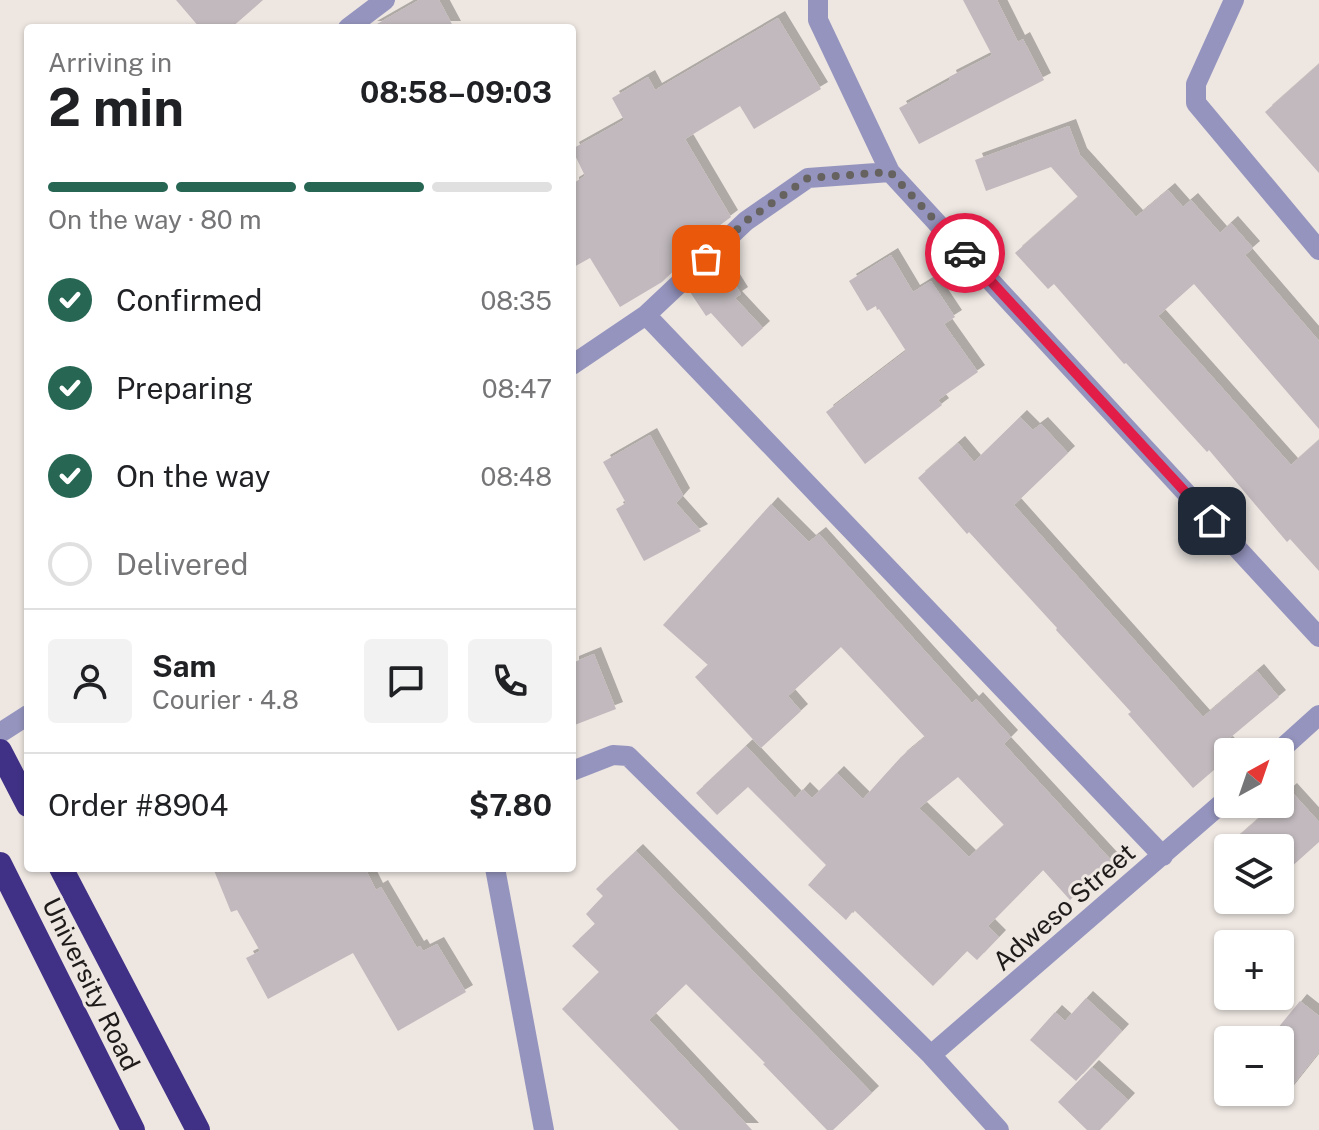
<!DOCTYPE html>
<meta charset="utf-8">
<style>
body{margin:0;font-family:"Public Sans",sans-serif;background:#f2f2f2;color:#202124;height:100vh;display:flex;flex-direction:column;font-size:30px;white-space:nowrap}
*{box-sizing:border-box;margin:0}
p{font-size:26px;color:#757577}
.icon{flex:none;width:44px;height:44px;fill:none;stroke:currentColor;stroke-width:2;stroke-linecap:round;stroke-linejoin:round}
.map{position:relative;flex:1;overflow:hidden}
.sheet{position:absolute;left:24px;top:24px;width:552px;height:848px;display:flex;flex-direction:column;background:#fff;border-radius:8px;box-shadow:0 2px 6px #0004}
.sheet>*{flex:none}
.needle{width:52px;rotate:40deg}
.controls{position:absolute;left:1214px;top:738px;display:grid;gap:16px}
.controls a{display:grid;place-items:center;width:80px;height:80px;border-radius:8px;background:#fff;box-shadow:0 2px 6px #0004;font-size:40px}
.pin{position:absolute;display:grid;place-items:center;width:68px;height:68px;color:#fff;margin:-34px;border-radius:16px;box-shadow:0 4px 12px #0006}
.courier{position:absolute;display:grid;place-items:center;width:80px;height:80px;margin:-40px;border:6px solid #e11d48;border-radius:50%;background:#fff;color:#222;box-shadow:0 2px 10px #0007}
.head em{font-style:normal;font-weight:700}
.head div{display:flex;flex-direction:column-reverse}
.head{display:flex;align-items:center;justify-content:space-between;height:136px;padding:0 24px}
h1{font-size:52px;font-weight:700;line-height:60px}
.bar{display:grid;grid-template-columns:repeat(4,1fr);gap:12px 8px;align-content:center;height:96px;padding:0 24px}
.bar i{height:10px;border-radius:6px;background:#e0e0e0}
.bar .on{background:#276653}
.bar p{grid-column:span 4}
.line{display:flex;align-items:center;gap:20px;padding:0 24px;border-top:2px solid #e0e0e0}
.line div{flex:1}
.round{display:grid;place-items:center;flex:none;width:84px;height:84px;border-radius:8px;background:#f2f2f2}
ol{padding:0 24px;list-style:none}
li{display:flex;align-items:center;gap:24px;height:88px}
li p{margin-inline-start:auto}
li .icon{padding:8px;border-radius:50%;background:#276653;color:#fff;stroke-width:4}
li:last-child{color:#757577}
li i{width:44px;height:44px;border:4px solid #e0e0e0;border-radius:50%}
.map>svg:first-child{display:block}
.building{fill:#c1b9bd;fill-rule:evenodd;filter:url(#shadow)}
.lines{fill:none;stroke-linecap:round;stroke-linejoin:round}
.minor{stroke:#9594be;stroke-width:20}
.highway{stroke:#403186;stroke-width:24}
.done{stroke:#666260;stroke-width:8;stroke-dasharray:0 14.4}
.route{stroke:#e11d48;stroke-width:10}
.labels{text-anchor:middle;stroke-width:6;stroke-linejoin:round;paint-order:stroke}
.street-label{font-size:26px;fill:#1e1b1a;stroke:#ede6e1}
</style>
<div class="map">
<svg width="1319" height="1130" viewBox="0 0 1319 1130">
<defs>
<filter id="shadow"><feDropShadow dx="7" dy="-7" stdDeviation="0" flood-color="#0004"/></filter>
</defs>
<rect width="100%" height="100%" fill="#ede6e1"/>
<path class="building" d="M176 0H263L231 28H200Z
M419 0H439L454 28H370Z
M963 0H997L1018 42 1023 39 1044 80 919 144 899 108 950 80 949 77 992 55Z
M778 18 821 89 754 129 740 106 685 139 731 217 704 237 706 240 662 282 620 307 590 258 572 268V184L585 176 572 149 624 120 612 98 648 77 655 90Z
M1319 64V173L1265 112Z
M1069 126 1080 155 1136 217 1168 190 1183 207 1191 200 1220 233 1231 223 1253 248 1245 255 1319 341V429L1194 284 1158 316 1291 465 1319 440V571L1290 539 1287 542 1209 450 1207 452 1126 363 1124 364 1054 284 1048 289 1015 253 1078 197 1051 167 986 191 975 160Z
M891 255 913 292 931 281 955 317 944 324 978 372 938 400 942 405 865 464 826 412 906 351 879 309 877 310 876 306 867 311 849 281Z
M721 262 741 294 735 298 763 328 742 347 711 313 706 316 690 292Z
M1020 417 1033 430 1041 424 1068 453 1014 505 1203 717 1257 671 1279 697 1225 742 1234 752H1228V758L1193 788 1128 714 1131 712 1056 630 1057 628 969 532 967 534 918 478 958 443 974 462Z
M650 435 683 495 676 503 701 531 644 561 616 509 626 503 603 462Z
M771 504 809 542 819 534 972 703 976 699 1011 737 1004 744 1112 861 1070 900 1043 870 988 926 999 937 977 960 967 951 933 986 854 910 846 920 808 885 826 865 748 787 717 815 696 793 746 746 795 798 803 789 812 798 837 773 863 799 901 757 925 737 841 647 788 696 801 711 761 748 695 677 708 665 663 625ZM958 777 1004 825 969 857 919 808Z
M594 654 616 709 572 726V663Z
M1290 790 1319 822V842L1280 877V848H1225L1275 804H1280V799Z
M636 851 872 1093 833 1130H827L763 1064 765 1063 686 984 649 1020 752 1130H679L562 1009 599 972 572 946 595 924 586 914 603 896 596 889Z
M213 868H365L376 890 381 887 417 948 420 946 423 951 437 944 466 992 398 1031 353 953 268 999 246 958 260 951 237 910 231 912Z
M1086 998 1122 1031 1076 1081 1030 1040 1055 1012 1065 1021Z
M1300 1001 1319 1016V1052L1280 1101V1040L1273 1034Z
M1092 1067 1128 1100 1100 1130H1087L1058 1102Z"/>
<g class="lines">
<path class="minor" d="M818 0V20L890 172
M1234 0 1196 84V103L1319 250
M348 28 385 0
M572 365 646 315
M0 733 28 715
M1278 752 1319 715
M572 771 613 755 628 756 931 1055 999 1130
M1163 856 646 315 746 221 808 178 890 172 1319 637
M495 868 544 1130
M931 1055 1228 798"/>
<path class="highway" d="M0 751 28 805
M0 864 133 1130
M61 868 198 1130"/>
</g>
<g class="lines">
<path class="done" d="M706 259 746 221 808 178 890 172 965 253"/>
<path class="route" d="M965 253 1212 521"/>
</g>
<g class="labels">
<g class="street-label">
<text transform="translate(1064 907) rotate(-41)" y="9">Adweso Street</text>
<text transform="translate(91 984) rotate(64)" y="9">University Road</text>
</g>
</g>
</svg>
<div class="controls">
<a><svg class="needle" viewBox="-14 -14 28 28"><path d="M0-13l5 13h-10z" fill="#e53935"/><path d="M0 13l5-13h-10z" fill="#757577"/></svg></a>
<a><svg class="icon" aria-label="layers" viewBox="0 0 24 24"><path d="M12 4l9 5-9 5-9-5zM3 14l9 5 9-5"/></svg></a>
<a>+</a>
<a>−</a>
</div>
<div class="pin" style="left:706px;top:259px;background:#ea580c"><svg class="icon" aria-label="bag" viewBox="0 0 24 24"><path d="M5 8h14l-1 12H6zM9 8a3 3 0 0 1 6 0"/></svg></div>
<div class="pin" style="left:1212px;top:521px;background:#1f2937"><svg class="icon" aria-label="home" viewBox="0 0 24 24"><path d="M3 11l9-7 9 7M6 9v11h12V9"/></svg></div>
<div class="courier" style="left:965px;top:253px"><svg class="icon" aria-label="car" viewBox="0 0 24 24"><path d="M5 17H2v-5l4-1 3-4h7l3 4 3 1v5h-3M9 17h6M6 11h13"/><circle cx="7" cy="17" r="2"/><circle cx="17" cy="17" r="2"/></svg></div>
<section class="sheet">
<div class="head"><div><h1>2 min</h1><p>Arriving in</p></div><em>08:58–09:03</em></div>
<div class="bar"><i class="on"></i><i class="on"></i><i class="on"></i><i></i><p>On the way · 80 m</p></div>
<ol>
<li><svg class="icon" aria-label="check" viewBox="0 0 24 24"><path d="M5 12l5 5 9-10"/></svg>Confirmed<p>08:35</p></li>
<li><svg class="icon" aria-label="check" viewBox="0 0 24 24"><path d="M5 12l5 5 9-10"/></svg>Preparing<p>08:47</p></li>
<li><svg class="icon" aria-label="check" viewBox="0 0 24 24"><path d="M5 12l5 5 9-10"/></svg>On the way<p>08:48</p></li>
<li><i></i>Delivered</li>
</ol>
<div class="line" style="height:144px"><a class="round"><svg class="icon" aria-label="person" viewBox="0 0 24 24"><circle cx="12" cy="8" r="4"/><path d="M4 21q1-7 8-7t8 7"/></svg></a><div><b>Sam</b><p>Courier · 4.8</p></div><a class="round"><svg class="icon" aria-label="chat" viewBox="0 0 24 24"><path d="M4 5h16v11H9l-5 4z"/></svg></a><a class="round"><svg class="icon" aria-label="phone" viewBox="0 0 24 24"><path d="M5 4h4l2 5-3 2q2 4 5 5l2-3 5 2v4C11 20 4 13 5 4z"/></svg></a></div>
<div class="line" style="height:104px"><div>Order #8904</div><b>$7.80</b></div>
</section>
</div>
